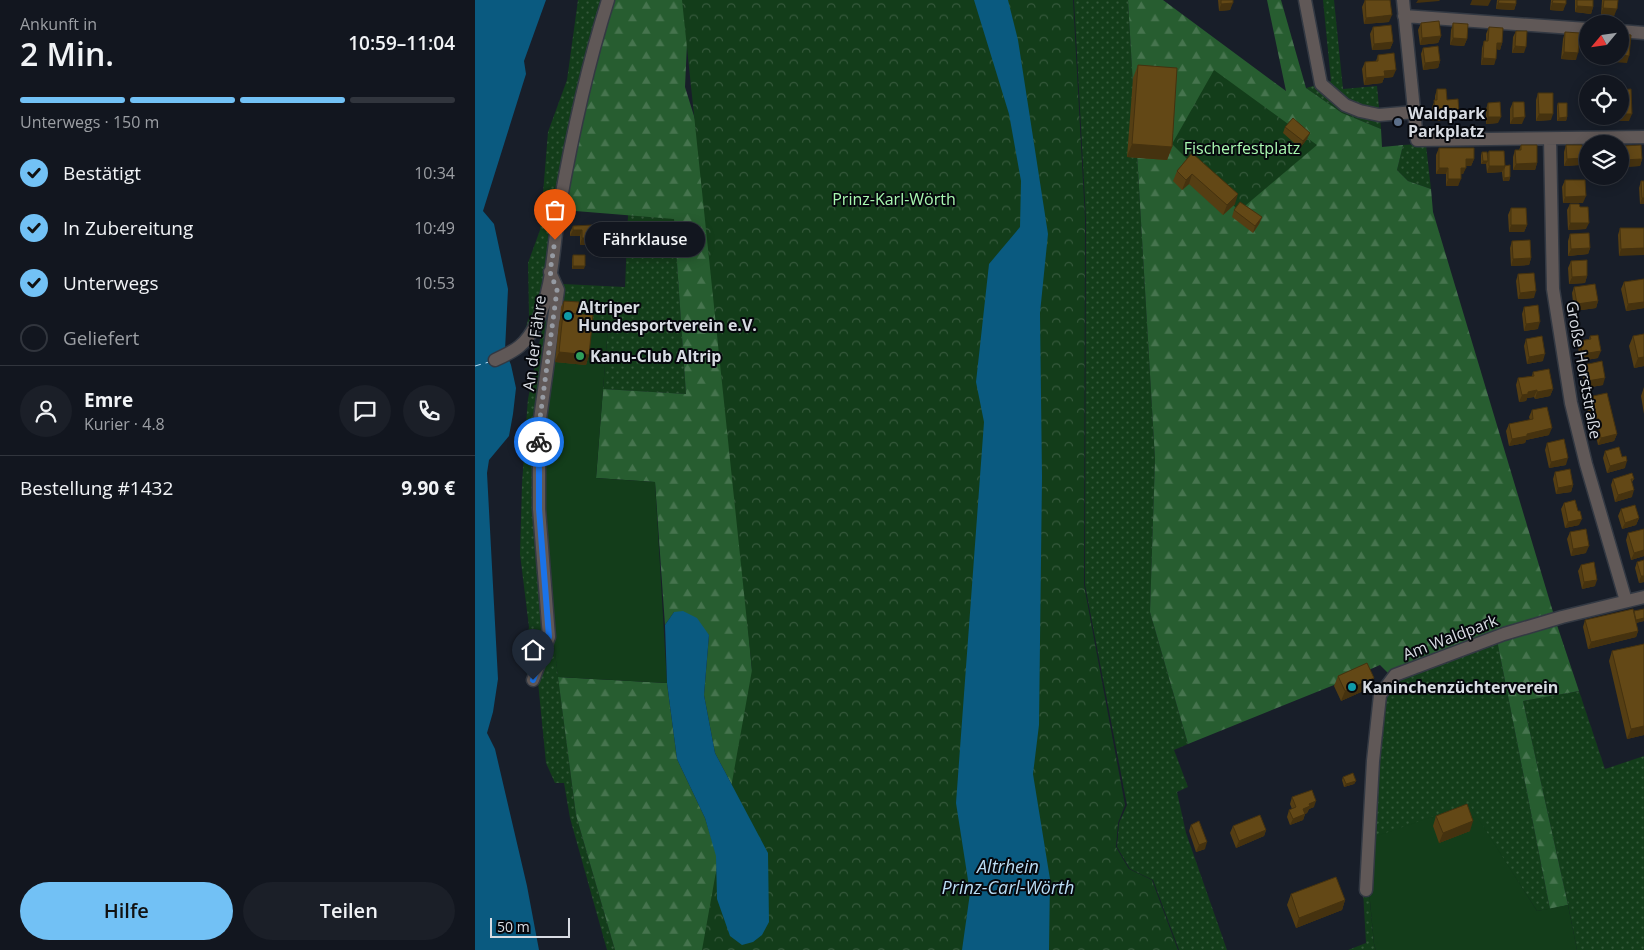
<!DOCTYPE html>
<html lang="de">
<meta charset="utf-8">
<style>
body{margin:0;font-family:"Open Sans",sans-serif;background:#1b1f28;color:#f1f3f6;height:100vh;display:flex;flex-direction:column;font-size:19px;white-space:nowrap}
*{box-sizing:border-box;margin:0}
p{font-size:16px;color:#9c9fa4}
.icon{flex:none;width:28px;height:28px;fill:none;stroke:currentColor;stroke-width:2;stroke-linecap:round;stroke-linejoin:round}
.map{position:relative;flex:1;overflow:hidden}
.sheet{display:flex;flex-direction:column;background:#12161f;width:475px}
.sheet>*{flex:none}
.needle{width:32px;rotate:241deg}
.fabs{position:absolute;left:1104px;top:15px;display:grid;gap:10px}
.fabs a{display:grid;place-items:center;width:50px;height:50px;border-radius:50%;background:#12161f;box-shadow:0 2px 12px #0003,0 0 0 1px #31353d;font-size:25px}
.scale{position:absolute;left:15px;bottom:12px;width:80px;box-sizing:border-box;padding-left:5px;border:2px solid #d8dce3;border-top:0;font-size:14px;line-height:18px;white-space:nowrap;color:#d8dce3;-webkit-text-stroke:4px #06080d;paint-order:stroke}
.pin{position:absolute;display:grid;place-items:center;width:42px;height:42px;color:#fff;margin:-51px -21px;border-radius:50% 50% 50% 0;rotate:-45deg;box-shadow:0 0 5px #0007}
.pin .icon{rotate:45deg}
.courier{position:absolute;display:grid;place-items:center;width:50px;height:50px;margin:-25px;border:4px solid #1a73e8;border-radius:50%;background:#fff;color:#222;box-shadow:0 1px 6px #0007}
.bubble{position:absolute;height:35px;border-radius:18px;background:#12161f;box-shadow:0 2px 12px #0003,0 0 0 1px #31353d;font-size:16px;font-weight:600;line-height:35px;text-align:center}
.overview em{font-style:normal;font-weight:600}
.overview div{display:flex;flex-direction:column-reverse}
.overview{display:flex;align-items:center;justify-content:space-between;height:85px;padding:0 20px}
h1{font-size:32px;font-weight:600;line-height:38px}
.bar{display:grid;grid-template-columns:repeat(4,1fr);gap:8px 5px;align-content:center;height:60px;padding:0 20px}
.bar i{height:6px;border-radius:4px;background:#31353d}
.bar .current{background:#72c1f5}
.bar p{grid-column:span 4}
.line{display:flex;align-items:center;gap:12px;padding:0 20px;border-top:1px solid #31353d}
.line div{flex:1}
.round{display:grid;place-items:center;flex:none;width:52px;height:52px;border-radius:26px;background:#1b1f28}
ol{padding:0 20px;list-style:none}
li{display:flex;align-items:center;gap:15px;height:55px}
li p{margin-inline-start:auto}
li .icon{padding:5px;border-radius:50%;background:#72c1f5;color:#111;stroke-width:4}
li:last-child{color:#9c9fa4}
li i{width:28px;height:28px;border:2px solid #31353d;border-radius:50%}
.primary-button{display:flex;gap:10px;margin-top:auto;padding:10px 20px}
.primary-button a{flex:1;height:58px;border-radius:30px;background:#72c1f5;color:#111;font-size:20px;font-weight:600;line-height:58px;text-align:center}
.primary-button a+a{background:#1b1f28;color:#f1f3f6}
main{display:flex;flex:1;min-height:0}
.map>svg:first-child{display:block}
.grass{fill:url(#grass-dots)}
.forest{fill:url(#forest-firs)}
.park{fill:url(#park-crowns)}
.garden{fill:#133d1a}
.water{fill:#0a5a80}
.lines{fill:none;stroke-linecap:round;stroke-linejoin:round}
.ferry{stroke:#baddf5;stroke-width:1;stroke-dasharray:6 5;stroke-linecap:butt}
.minor-casing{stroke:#333943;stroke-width:15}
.minor{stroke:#605857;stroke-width:12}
.wall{fill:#553e13}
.shaded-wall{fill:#45320f}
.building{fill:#634816;stroke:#45320f}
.done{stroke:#959aa2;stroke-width:5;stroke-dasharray:0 9}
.route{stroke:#1a73e8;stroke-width:6}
.service-dot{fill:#5c6f8a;stroke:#06080d;stroke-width:2}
.culture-dot{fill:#0f9aa8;stroke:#06080d;stroke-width:2}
.leisure-dot{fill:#2e9e5b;stroke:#06080d;stroke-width:2}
.labels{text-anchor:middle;stroke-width:4;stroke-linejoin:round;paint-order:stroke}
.poi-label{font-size:16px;font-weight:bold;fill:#d8dce3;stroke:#06080d;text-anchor:start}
.park-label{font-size:16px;fill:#a8f7b0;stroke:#06080d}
.street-label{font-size:16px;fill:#d8dce3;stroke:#06080d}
.water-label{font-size:18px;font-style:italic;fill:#baddf5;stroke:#06080d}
</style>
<main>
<section class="sheet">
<div class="overview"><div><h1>2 Min.</h1><p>Ankunft in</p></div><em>10:59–11:04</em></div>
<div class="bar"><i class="current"></i><i class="current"></i><i class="current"></i><i></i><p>Unterwegs · 150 m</p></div>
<ol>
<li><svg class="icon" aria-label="check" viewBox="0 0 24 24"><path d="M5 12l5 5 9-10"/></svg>Bestätigt<p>10:34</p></li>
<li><svg class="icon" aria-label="check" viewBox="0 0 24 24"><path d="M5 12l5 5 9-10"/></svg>In Zubereitung<p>10:49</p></li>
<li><svg class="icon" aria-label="check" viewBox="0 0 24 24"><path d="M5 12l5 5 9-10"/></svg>Unterwegs<p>10:53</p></li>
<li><i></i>Geliefert</li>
</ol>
<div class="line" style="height:90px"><a class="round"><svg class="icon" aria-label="person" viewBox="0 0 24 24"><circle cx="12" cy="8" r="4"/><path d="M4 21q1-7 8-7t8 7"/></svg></a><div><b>Emre</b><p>Kurier · 4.8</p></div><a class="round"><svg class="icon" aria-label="chat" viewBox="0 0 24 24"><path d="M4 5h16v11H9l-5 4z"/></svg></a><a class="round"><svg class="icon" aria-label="phone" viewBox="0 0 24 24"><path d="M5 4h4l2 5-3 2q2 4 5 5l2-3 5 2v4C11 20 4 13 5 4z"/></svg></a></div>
<div class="line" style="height:65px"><div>Bestellung #1432</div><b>9.90 €</b></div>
<div class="primary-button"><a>Hilfe</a><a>Teilen</a></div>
</section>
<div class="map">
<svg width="1169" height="950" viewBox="0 0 1169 950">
<defs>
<pattern id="grass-dots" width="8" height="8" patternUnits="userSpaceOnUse" patternTransform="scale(1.25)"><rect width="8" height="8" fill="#133d1a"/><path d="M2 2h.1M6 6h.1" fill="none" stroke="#35583b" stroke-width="1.8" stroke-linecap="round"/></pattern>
<pattern id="forest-firs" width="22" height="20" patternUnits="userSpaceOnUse" patternTransform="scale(1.25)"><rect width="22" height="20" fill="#275d30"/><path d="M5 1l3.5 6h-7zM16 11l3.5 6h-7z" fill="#46744e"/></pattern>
<pattern id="park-crowns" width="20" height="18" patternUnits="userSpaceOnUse" patternTransform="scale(1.25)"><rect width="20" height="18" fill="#133d1a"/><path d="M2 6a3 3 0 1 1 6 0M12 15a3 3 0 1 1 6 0" fill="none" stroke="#35583b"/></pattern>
</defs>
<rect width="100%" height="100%" fill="#181e29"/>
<path class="grass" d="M103 0H128L69 288 63 309 51 331 50 330 54 317 53 263 65 230 73 132 92 80Z
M599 0H653L680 459 675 612 713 744 699 750 713 787 702 792 711 833 752 950H704L678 880 655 869 642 847 644 823 652 805 610 585 611 219Z
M848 0H859L868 89 902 86 906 129 867 113 831 88 856 81Z
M943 144 951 145 956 189 933 181 922 170 928 145Z
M153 215 199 218 211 394 128 389 133 327 84 323 88 284 150 287Z
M76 301 78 637 101 815 140 950H132L95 818 89 783H80L71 763 63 682 54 680 47 660 54 627 45 554 47 484 52 411 53 399 68 325Z
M1022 640 1075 909 1062 911 993 804 894 891 899 944 901 950H873L891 943 888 891 910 698 919 679Z
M1104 691 1130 769 1169 756V950H1102L1093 905 1048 701Z"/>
<path class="forest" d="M136 0H214L210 87 228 145 234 183 293 853 240 753 229 695 234 635 199 612 190 625 180 482 121 478 128 389 211 394 199 219 88 210 98 148Z
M653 0H688L811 91 792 0H806L831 88 867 113 906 129 907 147 928 145 922 170 933 181 956 189 958 212 1081 622 1104 691 1048 701 1093 905 1075 909 1022 640 919 679 905 665 859 685 713 744 675 612 680 459Z
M83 677 192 683 202 759 230 818 242 856V899L246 950H140L101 815Z"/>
<path class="park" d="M207 0H598L610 218 609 585 650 805 643 823 641 847 654 869 677 880 703 950H227L277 670Z
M739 70 842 145 764 211 697 144Z"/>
<path class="garden" d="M84 323 133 327 121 478 180 482 192 683 83 677 78 637 68 509V430Z
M994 804 1062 911 1093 905 1102 950H901L899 944 894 891 896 838Z"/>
<path class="water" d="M0 0H71L49 61 51 74 8 211 19 224 33 289 30 350 36 365 41 388 38 414 34 436 14 460 12 473 23 679 18 712 12 733 20 749 52 886 64 950H0Z
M499 0H533L543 40 573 234 565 313 567 477 564 725 558 774 575 879 574 950H487L495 893 481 803 509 422 501 382 514 264 545 227 546 181 534 114Z
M208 611 222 618 234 635 229 695 240 753 293 853 294 922 287 935 278 942 267 945 255 936 242 899 241 856 230 818 202 759 192 683 190 625 199 612Z"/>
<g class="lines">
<path class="ferry" d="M0 366 14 362"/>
<g class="minor-casing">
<path id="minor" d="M830 0 846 84 870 105 885 111 904 115 940 112
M928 0 942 140 1169 137
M929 16 1112 29
M1145 31 1169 33
M1075 139 1078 289 1096 403 1111 464 1151 601
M20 360C40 351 51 345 61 324 79 288 78 244 85 204 97 136 112 67 133 0
M58 680 74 637 64 509V426L83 290 75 272
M891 890 898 761 905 695 920 675 1029 634 1087 617 1169 597"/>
</g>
<use href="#minor" class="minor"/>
</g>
<path class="wall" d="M743 0H758L755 10 744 11Z
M890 0 914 22 889 24 887 7Z
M1022 0H1041V4L1039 10 1021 9Z
M1076 0H1091L1088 11 1075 10Z
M1100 0H1118V7L1116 14 1100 12Z
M1127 0H1143L1139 16 1126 15Z
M946 23 966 36 963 43 945 45 943 30Z
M978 23 992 39 989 46 975 45 976 30Z
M898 27 918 42 915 49 897 50 895 34Z
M1014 27 1027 43 1025 50 1022 49 1019 65H1006L1007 48 1009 41H1011V34Z
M1041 31 1049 53H1037L1038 37Z
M1090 32 1101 60 1086 59 1088 39Z
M948 48 965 61 963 68 948 70 946 54Z
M903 55 918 77 909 78 907 83 889 85 887 69 890 62 901 61Z
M663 65 697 147 692 160 652 157 658 78Z
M962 89 984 113 981 120 957 121V107L960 100V96Z
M1063 93 1076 120 1061 121V100Z
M1038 102 1047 124H1035V109Z
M1013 103 1023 123 1011 124V109Z
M1083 103 1092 117 1091 121H1082V106Z
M810 127 832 139 825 148 808 133Z
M1046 145 1062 163 1060 170H1038V157L1040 150H1044Z
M1091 145 1105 165 1089 166V152Z
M1148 146 1167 159 1165 166 1146 167 1145 153Z
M964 148 999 159 996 166H991L988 174H986L983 186H971V174H961V155Z
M1014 151 1030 165 1035 177 1034 181H1028L1027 172 1012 173 1011 164H1006V155L1007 152 1012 155Z
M717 153 760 204 748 215 714 184 707 190 698 181 702 171Z
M1090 180 1108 203H1088L1087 187Z
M1166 181 1169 204H1165L1164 188Z
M1095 204 1105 207 1111 229 1093 230 1092 210Z
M1036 208 1052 225 1049 232H1034L1033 215Z
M759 210 787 217 784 224 778 233 757 217Z
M118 225V238L115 245H105V236H95V232L98 226Z
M1145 228H1169L1144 256 1143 235Z
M1095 234 1115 248 1113 254 1093 256V241Z
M1037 241 1056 258 1054 265 1036 266 1035 248Z
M98 255 109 269H97V259Z
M1096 261 1112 276 1110 283 1094 284 1093 268Z
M1043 274 1059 298 1043 299 1041 281Z
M1169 279V308L1151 311 1146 289 1149 282Z
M1099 287 1123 301 1121 308 1099 311 1097 293Z
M89 301 114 355 111 365 80 362 84 323 85 319 86 307Z
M1049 307 1063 329 1049 331 1047 314Z
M1169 334V366L1159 368 1154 346 1158 336Z
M1115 336 1123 358 1105 361 1103 347 1105 341 1114 339Z
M1051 339 1068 361 1052 364 1049 346Z
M1109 365 1128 385 1110 388 1107 371Z
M1058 372 1078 389 1075 396 1060 399 1059 397 1052 398 1051 401 1044 402 1041 385 1043 378 1057 376Z
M1169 387V414L1166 396Z
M1118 396 1142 434 1139 441 1123 445 1120 432 1121 428V425H1119L1116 414H1114L1112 409Z
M1057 410 1074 435 1051 440 1050 443 1034 446 1031 431 1034 424 1055 420 1054 417Z
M1072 443 1091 465 1074 468 1070 450Z
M1130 451 1150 468 1132 473 1128 458Z
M1080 472 1098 485 1096 492 1081 494 1078 479Z
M1138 479H1159L1157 482V497L1140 502 1136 485Z
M1089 503 1104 525 1090 528 1086 509Z
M1146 509 1164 518 1161 525 1147 529 1143 516Z
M1169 529V556L1156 560 1151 540 1153 533Z
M1095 532 1111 553 1096 556 1092 539Z
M1162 562 1169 582 1164 583 1160 568Z
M1106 565 1120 586 1107 589 1103 571Z
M1159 612 1169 621 1161 623 1163 631 1161 637 1113 649 1108 627 1110 620Z
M1169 644V735L1152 739 1134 661 1137 651Z
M863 676 895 688 866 701 859 686Z
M868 777 881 781 879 784 869 787 867 780Z
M817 797 839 807 834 809 832 813 830 814 828 820 815 825 812 817 814 810 817 809 815 804Z
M961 816 995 831 964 843 958 826Z
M716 825 730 849 721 852 714 831Z
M758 826 791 830 789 836 761 848 755 833Z
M816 894 870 900 867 910 821 928 812 905Z"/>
<path class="shaded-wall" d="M943 0H965L964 1 941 3Z
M997 0H1016L1013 6 995 5Z
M758 3 755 10 744 11 746 4Z
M1023 3 1041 4 1039 10 1021 9Z
M1077 3 1091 4 1088 11 1075 10Z
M1102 6 1118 7 1116 14 1100 12Z
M1128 8 1142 9 1139 16 1126 15Z
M917 15 914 22 889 24 891 18Z
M966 36 963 43 945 45 947 38Z
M978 38 992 39 989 46 975 45Z
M918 42 915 49 897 50 899 44Z
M1022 43H1027L1025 50 1020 49Z
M1040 46 1051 47 1049 53H1037Z
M1089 52 1103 53 1101 60 1086 59Z
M1145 55 1154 56 1152 63 1138 62 1140 56H1145Z
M1114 56H1128L1126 61 1113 60Z
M1008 58 1021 59 1019 65H1006Z
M965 61 963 68 948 70 950 63Z
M921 70 918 77 909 78 907 83 889 85 891 78 909 71Z
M984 113 981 120 957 121 960 114Z
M1064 114H1078L1076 120 1061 121Z
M1145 114H1157L1154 121H1139L1140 116H1145Z
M1115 116H1126L1125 120H1114Z
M1013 117H1026L1023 123 1011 124Z
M1050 117 1047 124H1035L1038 118Z
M1092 117 1091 121H1082L1084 118Z
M835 133 832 139 825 148 828 141Z
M657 144 697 147 692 160 652 157Z
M1108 158 1105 165 1089 166 1092 159Z
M991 159H999L996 166H988Z
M1167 159 1165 166 1146 167 1148 160Z
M1008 161H1013L1011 164H1006Z
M1062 163 1060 170H1038L1041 164Z
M1014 166H1030L1027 172 1012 173Z
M964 168H973L971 174H961Z
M986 168H991L988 174H983Z
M717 174 714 184 707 190 711 180Z
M1035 177 1034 181H1028L1029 178Z
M973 179H986L983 186H971Z
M763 194 760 204 748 215 752 205Z
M1111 196 1108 203H1088L1090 197Z
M1167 198H1169V204H1165Z
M787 217 784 224 778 233 780 226Z
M1095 223H1114L1111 229 1093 230Z
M1036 225H1052L1049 232H1034Z
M98 230H107L105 236H95Z
M107 238H118L115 245H105Z
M1115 248 1113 254 1093 256 1096 249Z
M1169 248V255L1144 256 1146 249Z
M1056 258 1054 265 1036 266 1038 259Z
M98 266H110L109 269H97Z
M1112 276 1110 283 1094 284 1097 277Z
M1061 291 1059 298 1043 299 1045 293Z
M1123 301 1121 308 1099 311 1102 304Z
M1169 302V308L1151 311 1153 304Z
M1065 322 1063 329 1049 331 1051 324Z
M1126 351 1123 358 1105 361 1107 354Z
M84 352 114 355 111 365 80 362Z
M1070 354 1068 361 1052 364 1054 357Z
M1169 357V366L1159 368 1163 358Z
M1130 378 1128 385 1110 388 1112 381Z
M1078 389 1075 396 1060 399 1062 392Z
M1062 390 1059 397 1052 398 1051 401 1044 402 1047 395 1053 392Z
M1119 407 1116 414H1114L1116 408Z
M1123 418 1121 425H1119L1121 419Z
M1077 428 1074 435 1051 440 1050 443 1034 446 1037 439 1052 434Z
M1142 434 1139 441 1123 445 1126 438Z
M1093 458 1091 465 1074 468 1076 462Z
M1152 461 1150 468 1132 473 1135 466Z
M1098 485 1096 492 1081 494 1083 488Z
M1159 490 1157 497 1140 502 1143 495Z
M1164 518 1161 525 1147 529 1150 523Z
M1107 519 1104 525 1090 528 1093 522Z
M1114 546 1111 553 1096 556 1098 549Z
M1169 550V556L1156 560 1159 553Z
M1166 576H1169V582L1164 583Z
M1122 580 1120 586 1107 589 1109 582Z
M1169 618V621L1160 623 1161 620Z
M1163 631 1161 637 1113 649 1116 642Z
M899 678 895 688 866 701 870 691Z
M1169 726V735L1152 739 1156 729Z
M881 781 879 784 869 787 871 784Z
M841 801 839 807 834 809 832 813 830 814 828 820 815 825 818 819 834 804Z
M998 821 995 831 964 843 968 833Z
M791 830 789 836 761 848 764 841Z
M732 842 730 849 721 852 724 845Z
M870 900 867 910 821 928 824 918Z"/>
<path class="building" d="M746 0H758V3L746 4Z
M890 0H915L917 15 891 18Z
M1024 0H1041V4L1023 3Z
M1078 0H1091V4L1077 3Z
M1102 0H1118V7L1102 6Z
M1129 0H1143L1142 9 1128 8Z
M964 21 966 36 947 38 946 23Z
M978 23 993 24 992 39 978 38Z
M916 25 918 42 899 44 898 27Z
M1014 27 1028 28 1027 43H1022L1021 59 1008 58 1009 41H1013Z
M1041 31H1052L1051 47 1040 46Z
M1090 32 1105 33 1103 53 1089 52Z
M1145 34 1156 35 1154 56 1145 55Z
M963 46 965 61 950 63 948 48Z
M919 53 921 70 909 71 910 76 891 78 890 62 903 61V55Z
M663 65 702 68 697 147 657 144Z
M962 89H971L972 100 983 99 984 113 960 114 959 100H962Z
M1156 89 1157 114H1145V90Z
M1063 93H1078V114H1064Z
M1025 102 1026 117H1013V103Z
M1038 102H1049L1050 117 1038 118Z
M1083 103H1092V117L1084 118Z
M818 118 835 133 828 141 810 127Z
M1046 145H1062V163L1041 164 1040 150H1046Z
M1091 145H1107L1108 158 1092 159Z
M1166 145 1167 159 1148 160V146Z
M964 148H999V159H991V168H986V179H973V168H964Z
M1014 151H1029L1030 166H1014Z
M1007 152H1012L1013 161H1008Z
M717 153 763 194 752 205 717 174 711 180 702 171Z
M1035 165V177L1029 178V169L1030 166H1029Z
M1090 180H1110L1111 196 1090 197Z
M1166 181H1169V198H1167Z
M765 202 787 217 780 226 759 210Z
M1095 204H1104L1105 207H1113L1114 223H1095Z
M1036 208H1051L1052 225H1036Z
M118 225V238H107V230H98V226Z
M1145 228H1169V248L1146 249Z
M1114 233 1115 248 1096 249 1095 234Z
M1055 240 1056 258 1038 259 1037 241Z
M98 255H110V266H98Z
M1112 260V276L1097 277 1096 261Z
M1059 273 1061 291 1045 293 1043 274Z
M1169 279V302L1153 304 1149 282Z
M1120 284 1123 301 1102 304 1099 287Z
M89 301 104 302 103 314 88 313 87 316Z
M1063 305 1065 322 1051 324 1049 307Z
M88 313 118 315 114 355 84 352Z
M1169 334V357L1163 358 1158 336Z
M1123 335 1126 351 1107 354 1105 341 1116 339 1115 336Z
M1067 336 1070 354 1054 357 1051 339Z
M1127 361 1130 378 1112 381 1109 365Z
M1074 369 1078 389 1062 392V390L1053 392V394L1047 395 1043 378 1059 376 1058 372Z
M1132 393 1142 434 1126 438 1123 425 1125 424 1123 418 1121 419 1119 407 1116 408 1115 402 1119 401 1118 396Z
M1072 407 1077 428 1052 434V436L1037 439 1034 424 1058 419 1057 410Z
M1089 439 1093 458 1076 462 1072 443Z
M1144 447 1147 457 1151 456 1152 461 1135 466 1130 451Z
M1095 469 1098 485 1083 488 1080 472Z
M1157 473 1159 479H1156L1159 490 1143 495 1138 479Z
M1100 500 1103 511H1105L1107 519 1093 522 1089 503Z
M1160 505 1164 518 1150 523 1146 509Z
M1111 529 1114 546 1098 549 1095 532Z
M1169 529V550L1159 553 1153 533Z
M1169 560V576H1166L1162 562Z
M1119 562 1122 580 1109 582 1106 565Z
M1158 609 1163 631 1116 642 1110 620Z
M1169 609V618L1161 620 1159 611Z
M1169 644V726L1156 729 1137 651Z
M892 663 899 678 870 691 863 676Z
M878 773 881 781 871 784 868 777Z
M837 790 841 801 834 804 835 806 828 809 830 814 818 819 814 810 821 807 817 797Z
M992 804 998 821 968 833 961 816Z
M785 815 791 830 764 841 758 826Z
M724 821 732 842 724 845 716 825Z
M861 877 870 900 824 918 816 894Z"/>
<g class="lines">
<path class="done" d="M64 442V426L82 290 75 272 80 240"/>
<path class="route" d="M58 680 74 637 64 509V442"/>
</g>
<circle class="service-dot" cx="923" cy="122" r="5"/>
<g class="culture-dot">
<circle cx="93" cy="316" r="5"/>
<circle cx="877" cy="687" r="5"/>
</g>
<circle class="leisure-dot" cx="105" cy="356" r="5"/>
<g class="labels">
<g class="poi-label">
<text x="933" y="119">Waldpark<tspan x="933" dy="18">Parkplatz</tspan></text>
<text x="103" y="313">Altriper<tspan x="103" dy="18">Hundesportverein e.V.</tspan></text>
<text x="115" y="362">Kanu-Club Altrip</text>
<text x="887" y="693">Kaninchenzüchterverein</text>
</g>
<g class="park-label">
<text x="767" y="154">Fischerfestplatz</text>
<text x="419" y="205">Prinz-Karl-Wörth</text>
</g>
<g class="street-label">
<text transform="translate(59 343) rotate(-83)" y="6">An der Fähre</text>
<text transform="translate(1109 370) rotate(80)" y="6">Große Horststraße</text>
<text transform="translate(975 637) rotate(-21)" y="6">Am Waldpark</text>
</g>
<g class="water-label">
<text x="533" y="873">Altrhein<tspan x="533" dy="21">Prinz-Carl-Wörth</tspan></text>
</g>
</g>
</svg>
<div class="fabs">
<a><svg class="needle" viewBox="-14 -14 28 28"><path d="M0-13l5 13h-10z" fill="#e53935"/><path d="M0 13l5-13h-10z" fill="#9c9fa4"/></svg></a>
<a><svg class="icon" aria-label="locate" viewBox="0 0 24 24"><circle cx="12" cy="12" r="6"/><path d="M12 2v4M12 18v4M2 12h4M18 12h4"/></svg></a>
<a><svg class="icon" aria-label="layers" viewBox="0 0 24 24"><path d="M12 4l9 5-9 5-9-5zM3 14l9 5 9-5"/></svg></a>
</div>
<div class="scale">50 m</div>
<div class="pin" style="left:80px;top:240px;background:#ea580c"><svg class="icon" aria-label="bag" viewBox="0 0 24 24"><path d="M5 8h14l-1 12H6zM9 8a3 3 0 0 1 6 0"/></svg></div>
<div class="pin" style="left:58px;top:680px;background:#1f2937"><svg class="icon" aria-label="home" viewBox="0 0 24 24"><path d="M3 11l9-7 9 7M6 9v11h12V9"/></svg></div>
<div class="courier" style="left:64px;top:442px"><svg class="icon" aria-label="bike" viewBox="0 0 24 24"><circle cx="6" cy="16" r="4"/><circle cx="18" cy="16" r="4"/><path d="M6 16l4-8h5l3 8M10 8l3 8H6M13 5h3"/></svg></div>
<div class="bubble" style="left:110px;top:222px;width:120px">Fährklause</div>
</div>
</main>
